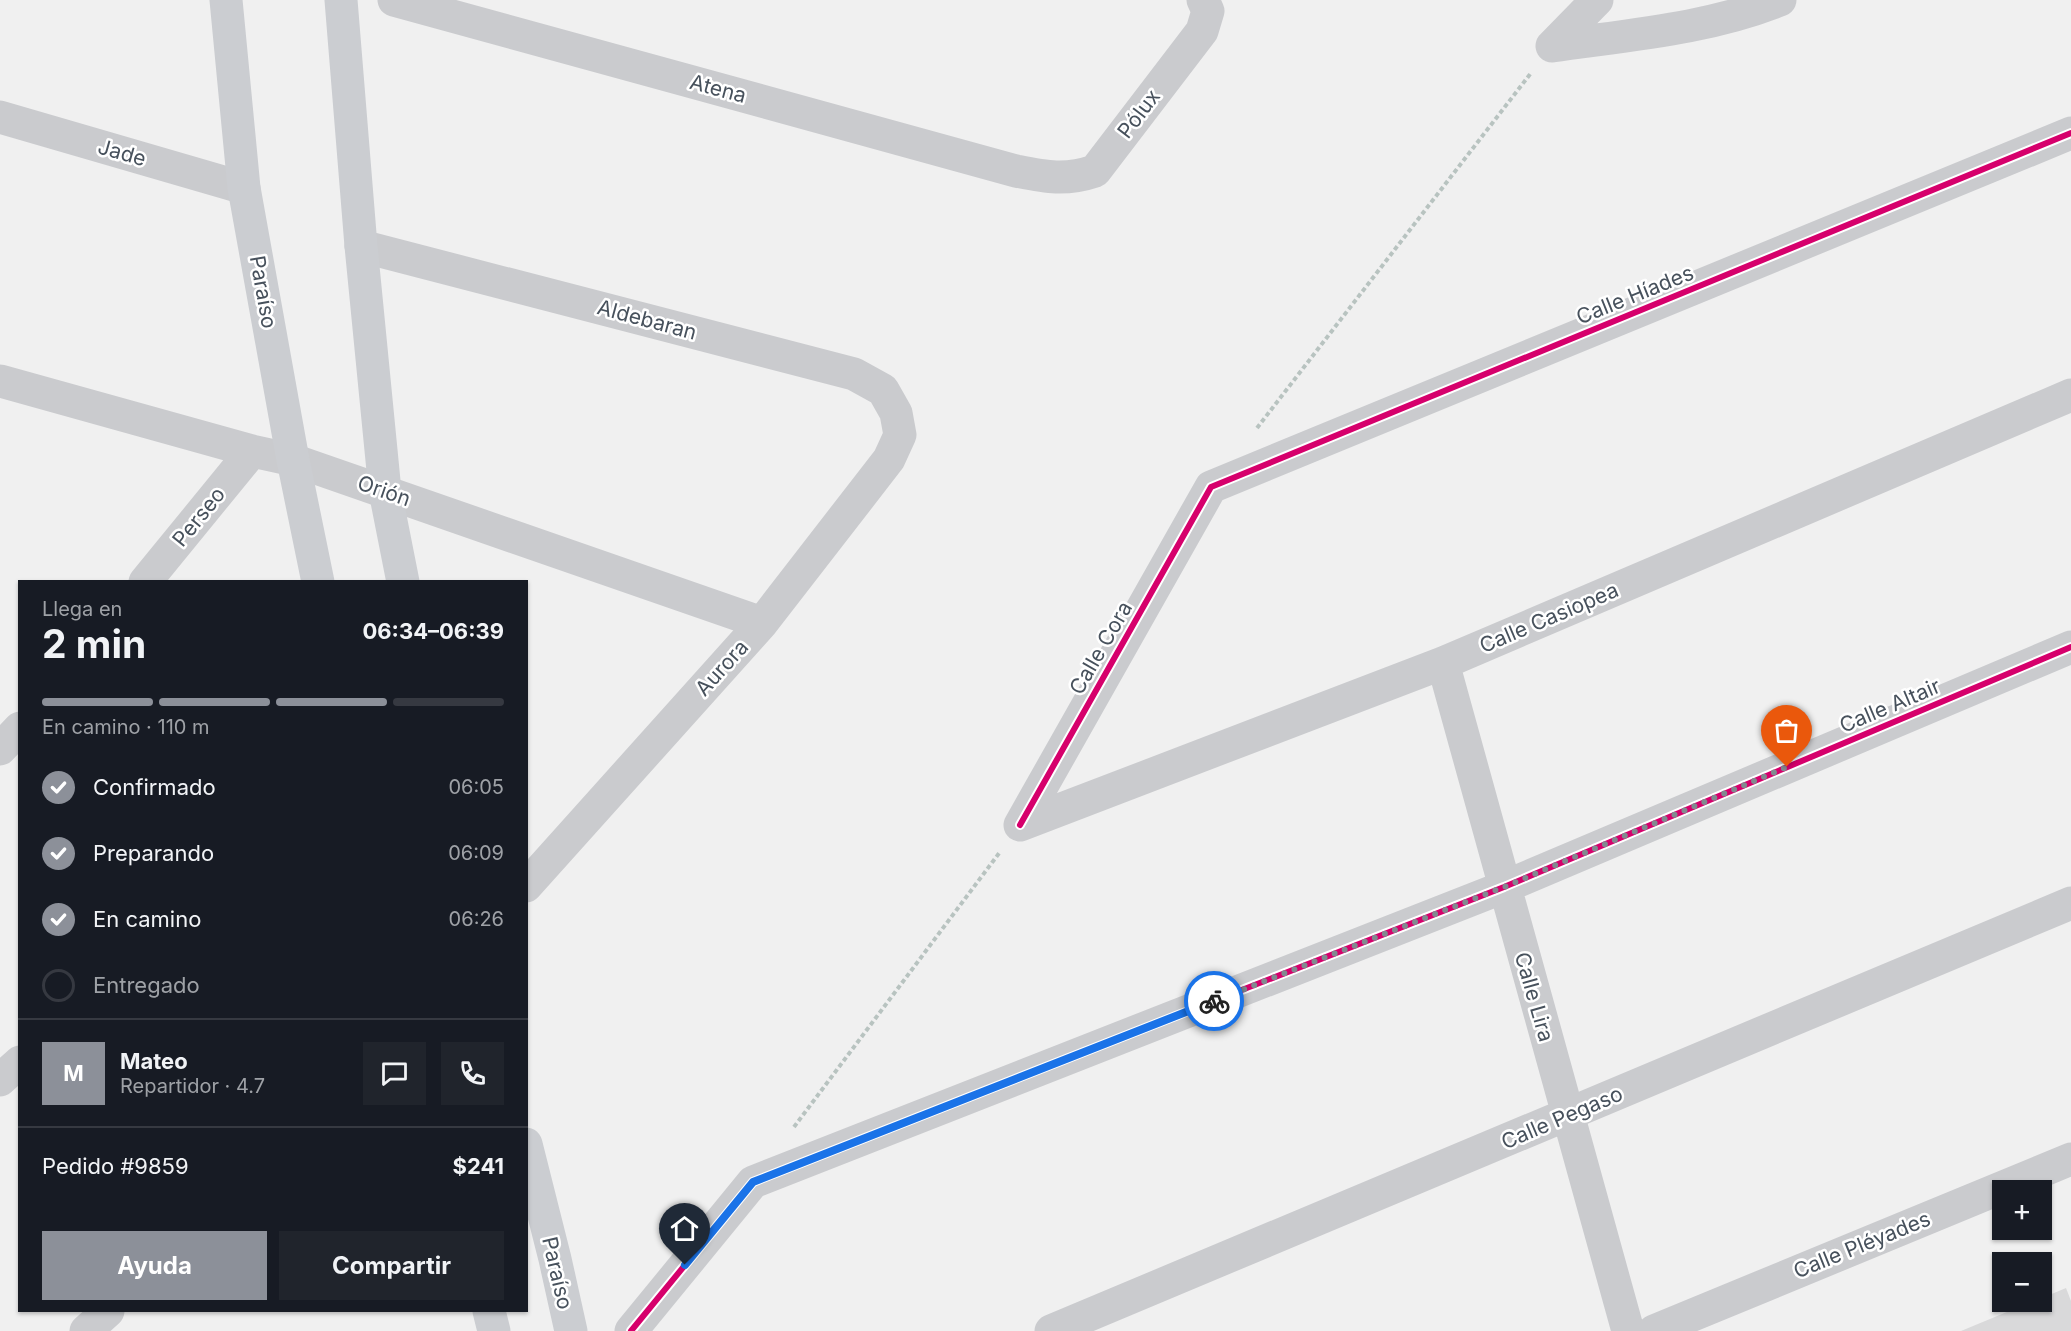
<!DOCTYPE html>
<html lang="es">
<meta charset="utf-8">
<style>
body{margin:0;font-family:Inter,sans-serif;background:#20242c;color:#f1f3f6;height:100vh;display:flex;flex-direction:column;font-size:22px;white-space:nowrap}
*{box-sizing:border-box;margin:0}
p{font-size:20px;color:#9ea1a6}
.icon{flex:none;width:33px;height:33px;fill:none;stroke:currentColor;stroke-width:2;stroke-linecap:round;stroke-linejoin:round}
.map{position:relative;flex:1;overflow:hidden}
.panel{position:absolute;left:18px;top:580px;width:510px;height:732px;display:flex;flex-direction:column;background:#171b24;border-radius:0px;box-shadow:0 2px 4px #0004}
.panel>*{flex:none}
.tools{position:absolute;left:1992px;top:1180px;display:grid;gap:12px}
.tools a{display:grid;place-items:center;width:60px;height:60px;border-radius:0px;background:#171b24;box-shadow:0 2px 4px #0004;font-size:30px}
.pin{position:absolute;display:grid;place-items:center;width:51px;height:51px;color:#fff;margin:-62px -26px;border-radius:50% 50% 50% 0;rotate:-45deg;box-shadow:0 0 6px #0007}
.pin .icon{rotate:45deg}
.courier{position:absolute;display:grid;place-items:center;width:60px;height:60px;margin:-30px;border:4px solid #1a73e8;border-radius:50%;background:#fff;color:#222;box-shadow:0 2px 8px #0007}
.overview em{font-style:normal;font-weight:700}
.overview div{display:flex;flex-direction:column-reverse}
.overview{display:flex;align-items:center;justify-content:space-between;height:102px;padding:0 24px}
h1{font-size:39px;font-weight:700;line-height:45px}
.bar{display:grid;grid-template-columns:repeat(4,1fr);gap:9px 6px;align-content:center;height:72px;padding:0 24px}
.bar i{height:8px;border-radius:4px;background:#363941}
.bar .on{background:#8c9099}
.bar p{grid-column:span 4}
.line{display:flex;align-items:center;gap:15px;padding:0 24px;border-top:2px solid #363941}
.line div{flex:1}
.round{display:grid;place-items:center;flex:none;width:63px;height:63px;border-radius:0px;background:#20242c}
ol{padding:0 24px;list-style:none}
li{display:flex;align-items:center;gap:18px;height:66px}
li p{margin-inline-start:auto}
li .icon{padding:6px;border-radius:50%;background:#8c9099;color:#fff;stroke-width:4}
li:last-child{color:#9ea1a6}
li i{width:33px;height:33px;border:3px solid #363941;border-radius:50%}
.button{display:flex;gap:12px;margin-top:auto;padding:12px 24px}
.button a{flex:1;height:69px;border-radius:0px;background:#8c9099;color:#fff;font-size:24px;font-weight:700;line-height:69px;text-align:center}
.button a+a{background:#20242c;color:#f1f3f6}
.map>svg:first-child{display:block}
.building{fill:#d9d9da}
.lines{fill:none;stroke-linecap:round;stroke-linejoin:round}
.path{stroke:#b8c3c0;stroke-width:4;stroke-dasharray:4.5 3;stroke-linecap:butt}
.street{stroke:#cacbce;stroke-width:33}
.secondary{stroke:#cbcdd1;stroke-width:33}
.cycleway-casing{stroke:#fff;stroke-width:10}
.cycleway{stroke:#d6006c;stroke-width:6}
.done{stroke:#828990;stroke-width:6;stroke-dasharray:0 10.8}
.route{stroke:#1a73e8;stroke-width:8}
.labels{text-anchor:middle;stroke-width:5;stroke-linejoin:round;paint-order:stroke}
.street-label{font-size:21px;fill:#47515c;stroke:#fff}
</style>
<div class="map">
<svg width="2071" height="1331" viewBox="0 0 2071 1331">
<rect width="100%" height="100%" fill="#f0f0f0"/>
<path class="building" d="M2066 1288 2071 1301V1331H1961L2031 1302H2042V1298Z"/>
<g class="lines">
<path class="path" d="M1257 428 1531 73
M794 1127 1000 852"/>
<path class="street" d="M394 0 1016 171C1046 177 1065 181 1095 171L1202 31 1208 11 1203 0
M1552 46C1628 35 1708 29 1780 0
M1552 46 1597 0
M0 117 244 188
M361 246 854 374 883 390 896 413 900 435 889 459 762 623 526 886
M0 381 252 451 293 460 762 623
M145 582 252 451
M1443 663 1628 1331
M0 749 20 728
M1020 825 1211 487 2071 133
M1020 825 1443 663 2071 395
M0 1080 20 1062
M86 1331 108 1311
M631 1331 753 1182 1504 887 2071 647
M1051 1331 2071 903
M1654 1331 2071 1159"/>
<path class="secondary" d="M226 0 244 188 293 460 318 582
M341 0 361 246 385 491 403 582
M526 1144 555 1259 571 1331
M489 1311 494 1331"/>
<g class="cycleway-casing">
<path id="cycleway" d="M1020 825 1211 487 2071 133
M631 1331 753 1182 1504 887 2071 647"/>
</g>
<use href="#cycleway" class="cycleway"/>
</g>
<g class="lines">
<path class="done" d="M1214 1001 1504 887 1787 767"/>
<path class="route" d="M685 1265 753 1182 1214 1001"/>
</g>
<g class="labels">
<g class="street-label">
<text transform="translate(718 89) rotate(15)" y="7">Atena</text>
<text transform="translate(1139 114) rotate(-53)" y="7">Pólux</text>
<text transform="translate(122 153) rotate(16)" y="7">Jade</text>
<text transform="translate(263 292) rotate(80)" y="7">Paraíso</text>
<text transform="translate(1635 295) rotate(-22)" y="7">Calle Híades</text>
<text transform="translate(647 320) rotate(15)" y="7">Aldebaran</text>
<text transform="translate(384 491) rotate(19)" y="7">Orión</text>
<text transform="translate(199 517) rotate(-51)" y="7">Perseo</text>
<text transform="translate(1549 618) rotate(-23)" y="7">Calle Casiopea</text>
<text transform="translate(1101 648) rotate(-60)" y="7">Calle Cora</text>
<text transform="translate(722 668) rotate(-48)" y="7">Aurora</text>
<text transform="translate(1890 706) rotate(-23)" y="7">Calle Altair</text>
<text transform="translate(1534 997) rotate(74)" y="7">Calle Lira</text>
<text transform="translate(1562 1118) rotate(-23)" y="7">Calle Pegaso</text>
<text transform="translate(1862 1245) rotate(-22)" y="7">Calle Pléyades</text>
<text transform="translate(557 1273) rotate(77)" y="7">Paraíso</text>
</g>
</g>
</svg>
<div class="tools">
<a>+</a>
<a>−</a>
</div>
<div class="pin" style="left:1787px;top:767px;background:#ea580c"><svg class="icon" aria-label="bag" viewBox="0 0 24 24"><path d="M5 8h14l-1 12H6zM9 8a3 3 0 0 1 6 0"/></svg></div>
<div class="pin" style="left:685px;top:1265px;background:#1f2937"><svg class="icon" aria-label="home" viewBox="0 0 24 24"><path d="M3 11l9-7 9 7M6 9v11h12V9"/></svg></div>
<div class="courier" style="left:1214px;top:1001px"><svg class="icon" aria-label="bike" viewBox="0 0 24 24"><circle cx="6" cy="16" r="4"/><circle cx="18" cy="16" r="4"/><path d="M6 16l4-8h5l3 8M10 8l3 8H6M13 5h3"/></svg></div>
<section class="panel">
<div class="overview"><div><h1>2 min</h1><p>Llega en</p></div><em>06:34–06:39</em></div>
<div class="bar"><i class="on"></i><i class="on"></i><i class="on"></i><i></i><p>En camino · 110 m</p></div>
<ol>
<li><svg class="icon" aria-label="check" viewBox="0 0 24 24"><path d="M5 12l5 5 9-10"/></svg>Confirmado<p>06:05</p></li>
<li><svg class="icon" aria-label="check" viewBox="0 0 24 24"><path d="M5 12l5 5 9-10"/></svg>Preparando<p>06:09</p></li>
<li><svg class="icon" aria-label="check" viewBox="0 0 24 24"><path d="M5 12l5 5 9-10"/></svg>En camino<p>06:26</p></li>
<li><i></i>Entregado</li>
</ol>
<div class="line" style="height:108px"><b class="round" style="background:#8c9099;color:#fff">M</b><div><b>Mateo</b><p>Repartidor · 4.7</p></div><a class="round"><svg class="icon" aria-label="chat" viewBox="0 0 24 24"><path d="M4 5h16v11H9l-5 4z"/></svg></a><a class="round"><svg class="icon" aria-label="phone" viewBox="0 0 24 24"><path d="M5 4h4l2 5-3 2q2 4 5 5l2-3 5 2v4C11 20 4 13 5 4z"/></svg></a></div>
<div class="line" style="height:78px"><div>Pedido #9859</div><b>$241</b></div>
<div class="button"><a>Ayuda</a><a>Compartir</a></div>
</section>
</div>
